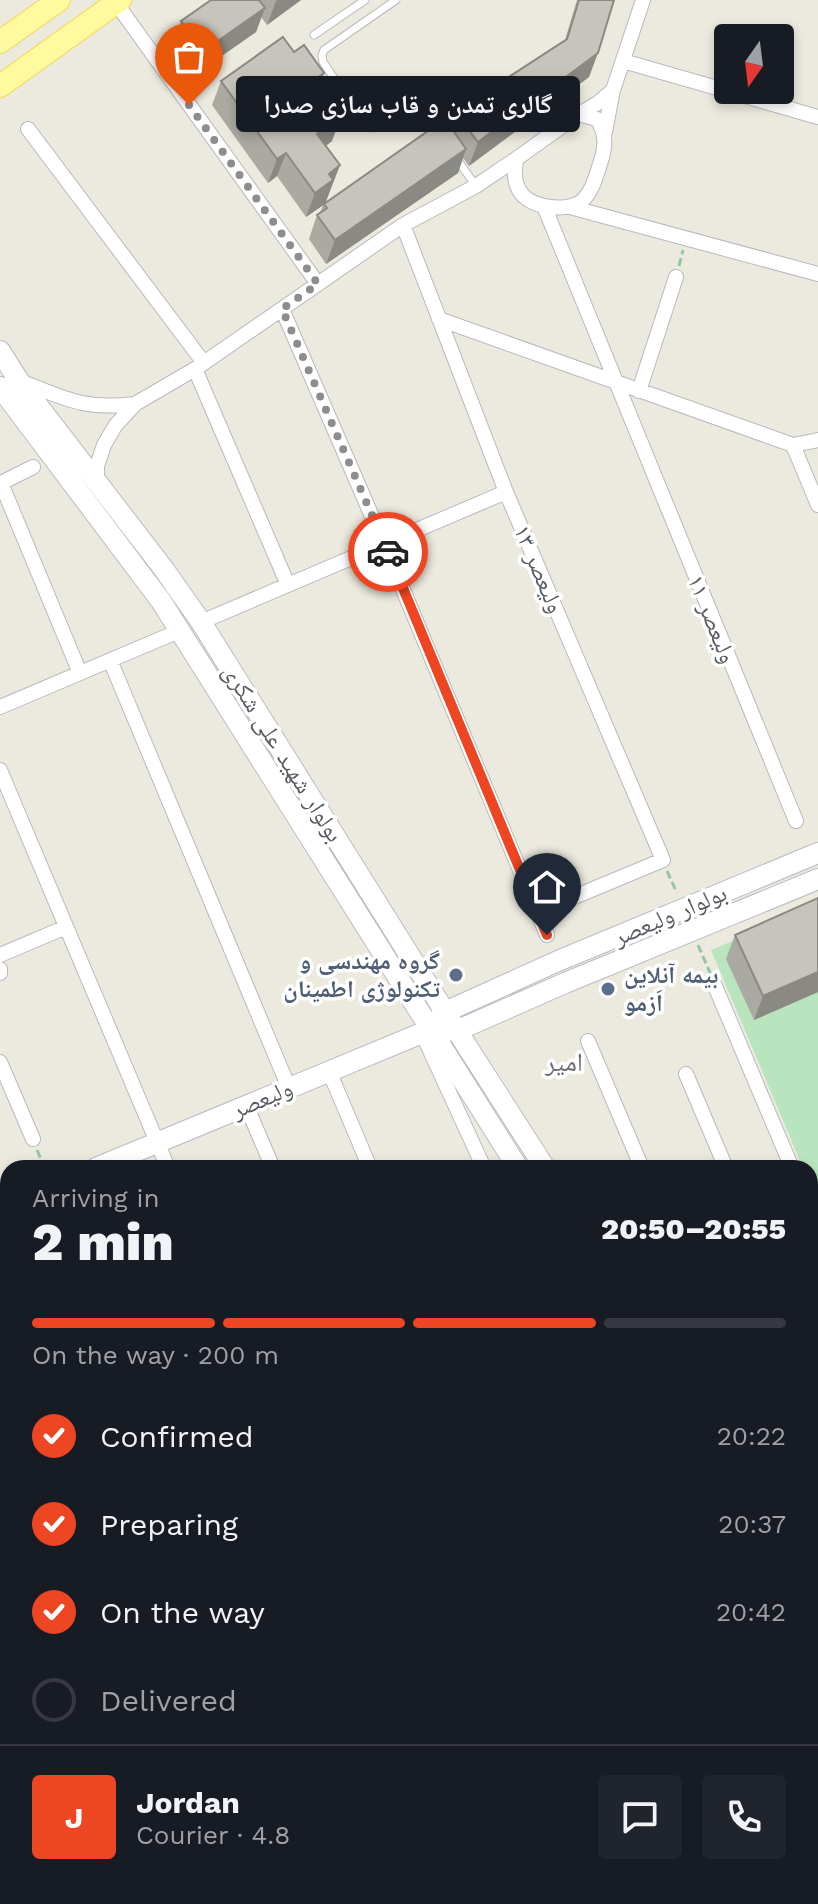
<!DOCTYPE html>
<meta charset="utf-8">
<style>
body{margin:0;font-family:"Work Sans","Noto Naskh Arabic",sans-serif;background:#20242c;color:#f1f3f6;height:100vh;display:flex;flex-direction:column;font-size:30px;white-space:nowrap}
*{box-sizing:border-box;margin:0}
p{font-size:26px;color:#9ea1a6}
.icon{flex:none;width:44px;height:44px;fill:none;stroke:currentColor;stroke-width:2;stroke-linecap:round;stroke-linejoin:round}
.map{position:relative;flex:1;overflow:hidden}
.panel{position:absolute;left:0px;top:1160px;width:818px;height:744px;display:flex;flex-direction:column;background:#171b24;border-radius:24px 24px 0 0;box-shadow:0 4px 12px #0003}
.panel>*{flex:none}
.needle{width:52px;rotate:194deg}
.tools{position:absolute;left:714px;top:24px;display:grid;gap:16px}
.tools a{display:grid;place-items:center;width:80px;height:80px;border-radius:8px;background:#171b24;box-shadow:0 4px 12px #0003;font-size:40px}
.pin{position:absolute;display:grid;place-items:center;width:68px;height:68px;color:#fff;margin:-82px -34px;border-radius:50% 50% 50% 0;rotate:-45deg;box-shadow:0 0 8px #0007}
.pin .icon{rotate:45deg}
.courier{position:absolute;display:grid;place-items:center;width:80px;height:80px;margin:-40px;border:6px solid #ee4622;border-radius:50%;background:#fff;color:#222;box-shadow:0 2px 10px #0007}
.bubble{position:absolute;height:56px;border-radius:8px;background:#171b24;box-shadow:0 4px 12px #0003;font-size:26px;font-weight:800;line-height:56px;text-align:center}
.summary em{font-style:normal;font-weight:800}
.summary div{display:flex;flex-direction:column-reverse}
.summary{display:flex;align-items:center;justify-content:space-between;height:136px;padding:0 32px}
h1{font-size:52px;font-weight:800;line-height:60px}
.bar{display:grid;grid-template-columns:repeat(4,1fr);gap:12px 8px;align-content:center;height:96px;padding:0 32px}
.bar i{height:10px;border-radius:6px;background:#363941}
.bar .on{background:#ee4622}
.bar p{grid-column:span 4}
.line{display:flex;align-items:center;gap:20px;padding:0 32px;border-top:2px solid #363941}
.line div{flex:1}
.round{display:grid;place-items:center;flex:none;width:84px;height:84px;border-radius:8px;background:#20242c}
ol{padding:0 32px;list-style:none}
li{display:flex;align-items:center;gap:24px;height:88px}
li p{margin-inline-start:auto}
li .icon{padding:8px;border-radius:50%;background:#ee4622;color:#fff;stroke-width:4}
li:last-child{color:#9ea1a6}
li i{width:44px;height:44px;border:4px solid #363941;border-radius:50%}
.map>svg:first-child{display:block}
.green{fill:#b9e5be}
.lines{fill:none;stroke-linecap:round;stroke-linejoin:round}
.lane-casing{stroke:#b7b9be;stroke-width:9}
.street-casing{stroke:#b7b9be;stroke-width:16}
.secondary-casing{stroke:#babcc4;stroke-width:22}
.primary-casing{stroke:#f5d74e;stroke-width:24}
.path{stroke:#92c6a6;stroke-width:3;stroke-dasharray:8 4;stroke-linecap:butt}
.lane{stroke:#fff;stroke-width:7}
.street{stroke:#fff;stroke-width:14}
.secondary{stroke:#fff;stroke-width:20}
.primary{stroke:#fff9a0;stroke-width:22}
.wall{fill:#aaa9a2}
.shaded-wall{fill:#8b8984}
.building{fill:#c6c4bc;stroke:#8b8984;stroke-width:2}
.done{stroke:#8c8d8c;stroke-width:8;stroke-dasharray:0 14.4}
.route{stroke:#ee4622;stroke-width:10}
.service-dot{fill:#5c6f8a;stroke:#fff;stroke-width:3}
.labels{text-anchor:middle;stroke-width:7;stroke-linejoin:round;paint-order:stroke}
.street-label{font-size:24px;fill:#585b60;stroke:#fff}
.service-label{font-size:24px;font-weight:bold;fill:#4e5e75;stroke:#fff;text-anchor:end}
.neighbourhood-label{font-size:26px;fill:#696d72;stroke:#fff}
</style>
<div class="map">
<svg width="818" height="1904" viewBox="0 0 818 1904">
<rect width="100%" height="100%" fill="#eceade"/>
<path class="green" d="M818 905V1204L810 1185V1168H803L711 950Z
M810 1379 818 1398V1561L810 1549Z"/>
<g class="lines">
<g class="lane-casing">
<path id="lane" d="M396 0 324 50 322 55 323 62 365 124 371 128 406 111 426 117 437 132
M314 35 365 0
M456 158 476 186"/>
</g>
<g class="street-casing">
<path id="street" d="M116 3 318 284
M623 61 818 117
M579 114 597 119C606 133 606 145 601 161 596 175 593 191 582 201 566 213 529 208 519 190 513 179 515 170 516 159Z
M579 114 598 103 613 90
M28 129 204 363
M605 132 613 90 643 0
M544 206 796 821
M570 207 818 274
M403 225 506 492 663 860 538 912
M282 309 384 544 547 935
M439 319 793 445
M195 369 288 585
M20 381C67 399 83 410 135 404
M639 391 676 277
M793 445 818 505
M793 445 818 440
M33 467 1 483 80 673
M97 483V466L104 445 115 426 135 404 195 369 403 225 476 186 516 159
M201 622 506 492
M110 660 289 1088
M0 707 179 631
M0 770 168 1168
M0 955 66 927
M0 969V973
M715 986 792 1168
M422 1033 484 1168
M588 1041 642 1168
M0 1062 33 1139
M329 1071 370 1168
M686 1074 726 1168
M246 1105 273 1168
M810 1210 818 1229
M810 1311 818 1308
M0 1331 8 1351
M810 1363 818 1383
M0 1492 8 1513
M0 1656 8 1653
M810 1758 818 1755
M0 1785 8 1806
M0 1853 8 1850
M0 1894 8 1891
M47 1896 51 1904
M164 1896 167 1904
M235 1896 238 1904
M352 1896 355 1904
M547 1896 550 1904
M660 1896 663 1904
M791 1896 795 1904
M458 1904 478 1896"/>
</g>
<g class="secondary-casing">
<path id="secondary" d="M0 351 19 381 163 568 201 622 445 1012 545 1168
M0 387 161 601 518 1168
M445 1030 456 1031 565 983 818 879
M96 1168 422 1033 429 1029 445 1012 558 961 818 853
M0 1208 8 1205
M810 1573 818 1585
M810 1615 818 1627"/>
</g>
<g class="primary-casing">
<path id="primary" d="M0 42 59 0
M0 86 120 0"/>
</g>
<path class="path" d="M679 266 683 250
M667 871 677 893
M698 945 711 975
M37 1150 45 1168"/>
<use href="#lane" class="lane"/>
<use href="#street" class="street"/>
<use href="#secondary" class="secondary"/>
<use href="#primary" class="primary"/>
</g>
<path class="wall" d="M211 0H301L267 25 261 17 256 32 193 76 173 45 181 21Z
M577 0H614L589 77 469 166 463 158 458 173 326 264 309 239 317 215 320 213 323 205 306 217 277 176 268 183 212 105 221 81 294 52 324 73 319 87 332 141 326 146 340 165 325 203 450 126 455 112 565 40Z
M818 898V992L754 1020 726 959 735 935Z"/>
<path class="shaded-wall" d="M277 0H301L267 25 276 1Z
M265 8 256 32 193 76 202 52Z
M598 53 589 77 469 166 478 142Z
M324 73 315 97 314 80Z
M341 117 332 141 309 158 317 134Z
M466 149 458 173 326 264 335 240Z
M286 153 277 176 268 183 277 159Z
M340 165 325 204 306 217 315 193 329 174Z
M818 972V992L754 1020 763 996Z"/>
<path class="building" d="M211 0H259L265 8 202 52 181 21Z
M579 0H614L598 53 478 142 455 112 567 39Z
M283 37 294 52 304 45 324 73 314 80 341 117 317 134 340 165 329 174 333 180 315 193 286 153 277 159 221 81Z
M445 119 466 149 335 240 317 215 327 208 324 204Z
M818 898V972L763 996 735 935Z"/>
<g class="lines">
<path class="done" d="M189 105 318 284 282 309 388 552"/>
<path class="route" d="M388 552 547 935"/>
</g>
<g class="service-dot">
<circle cx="456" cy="975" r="8"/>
<circle cx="608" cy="989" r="8"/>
</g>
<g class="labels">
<g class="street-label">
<text transform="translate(539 569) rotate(67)" y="8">ولیعصر ۱۳</text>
<text transform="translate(712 619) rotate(68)" y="8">ولیعصر ۱۱</text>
<text transform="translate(283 753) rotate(58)" y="8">بولوار شهید علی شکری</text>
<text transform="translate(670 915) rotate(-23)" y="8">بولوار ولیعصر</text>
<text transform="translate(262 1099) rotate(-23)" y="8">ولیعصر</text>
</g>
<g class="service-label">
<text x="440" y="969">گروه مهندسی و<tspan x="440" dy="28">تکنولوژی اطمینان</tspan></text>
<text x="624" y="983" text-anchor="start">بیمه آنلاین<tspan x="624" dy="28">اَزمو</tspan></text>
</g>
<g class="neighbourhood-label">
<text x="564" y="1071">امیر</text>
</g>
</g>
</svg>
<div class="tools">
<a><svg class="needle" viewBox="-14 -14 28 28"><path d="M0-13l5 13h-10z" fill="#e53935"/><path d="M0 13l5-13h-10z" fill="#9ea1a6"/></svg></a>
</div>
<div class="pin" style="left:189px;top:105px;background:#ea580c"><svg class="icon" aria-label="bag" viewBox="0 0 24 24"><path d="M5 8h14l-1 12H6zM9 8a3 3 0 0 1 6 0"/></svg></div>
<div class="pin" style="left:547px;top:935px;background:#1f2937"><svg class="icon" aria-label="home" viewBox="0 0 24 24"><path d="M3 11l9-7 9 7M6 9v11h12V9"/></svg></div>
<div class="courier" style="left:388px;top:552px"><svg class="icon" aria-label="car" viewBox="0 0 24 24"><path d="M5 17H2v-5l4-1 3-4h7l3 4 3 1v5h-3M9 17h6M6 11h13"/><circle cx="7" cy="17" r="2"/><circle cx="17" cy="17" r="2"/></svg></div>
<div class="bubble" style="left:236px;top:76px;width:344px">گالری تمدن و قاب سازی صدرا</div>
<section class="panel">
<div class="summary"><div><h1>2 min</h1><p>Arriving in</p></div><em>20:50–20:55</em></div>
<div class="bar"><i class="on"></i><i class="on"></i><i class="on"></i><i></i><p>On the way · 200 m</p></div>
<ol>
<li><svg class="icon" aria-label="check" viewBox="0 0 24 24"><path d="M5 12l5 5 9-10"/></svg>Confirmed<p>20:22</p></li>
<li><svg class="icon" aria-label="check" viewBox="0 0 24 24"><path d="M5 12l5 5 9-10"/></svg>Preparing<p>20:37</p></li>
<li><svg class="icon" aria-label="check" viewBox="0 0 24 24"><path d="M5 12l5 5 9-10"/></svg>On the way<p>20:42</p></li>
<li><i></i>Delivered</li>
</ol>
<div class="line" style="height:144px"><b class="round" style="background:#ee4622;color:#fff">J</b><div><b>Jordan</b><p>Courier · 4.8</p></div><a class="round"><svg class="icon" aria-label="chat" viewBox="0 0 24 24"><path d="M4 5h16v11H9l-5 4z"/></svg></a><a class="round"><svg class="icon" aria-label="phone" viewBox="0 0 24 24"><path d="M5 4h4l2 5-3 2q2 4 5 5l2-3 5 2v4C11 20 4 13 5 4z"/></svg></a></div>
</section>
</div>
